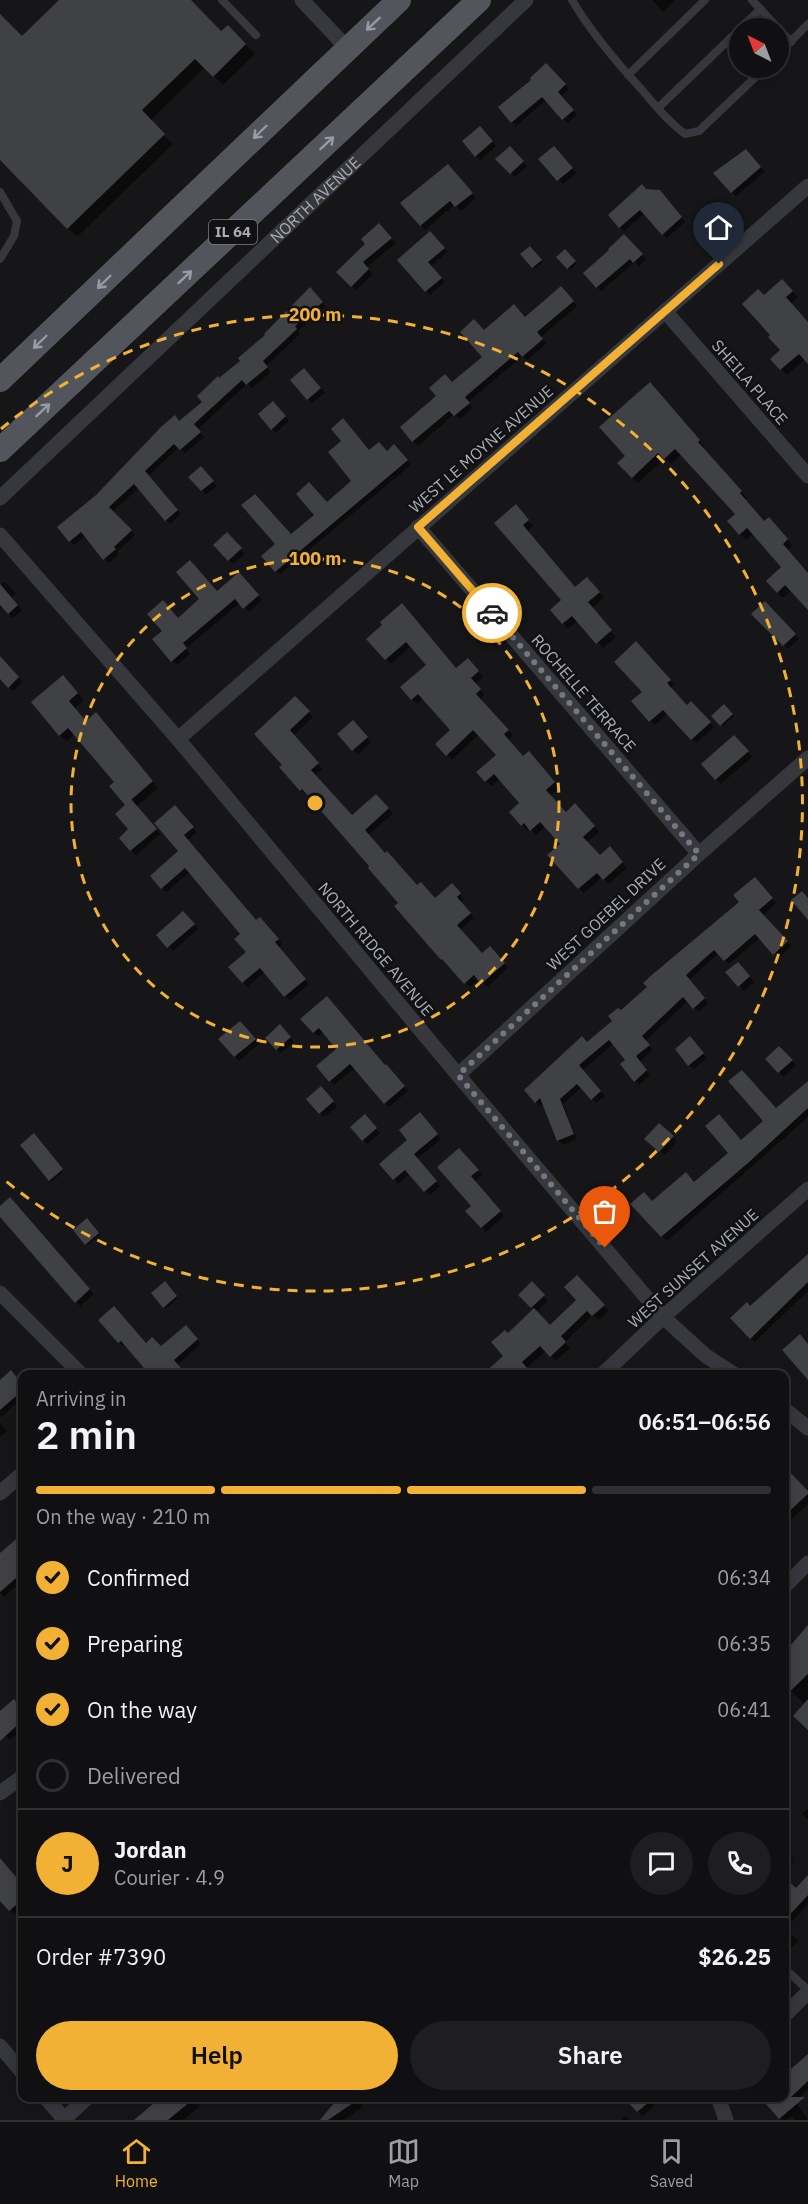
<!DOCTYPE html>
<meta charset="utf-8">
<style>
body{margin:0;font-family:"IBM Plex Sans",sans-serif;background:#1e1e20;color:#f1f3f6;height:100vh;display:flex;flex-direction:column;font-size:22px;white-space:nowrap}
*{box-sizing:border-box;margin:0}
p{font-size:20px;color:#9c9d9f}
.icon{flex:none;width:33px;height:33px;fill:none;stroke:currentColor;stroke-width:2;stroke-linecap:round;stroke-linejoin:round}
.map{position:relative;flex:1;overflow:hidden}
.panel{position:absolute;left:18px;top:1370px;width:771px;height:732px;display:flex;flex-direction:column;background:#101012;border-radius:12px;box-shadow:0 3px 15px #0003,0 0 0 2px #303032}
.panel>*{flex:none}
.needle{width:39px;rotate:318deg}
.fabs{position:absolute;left:729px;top:18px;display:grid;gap:12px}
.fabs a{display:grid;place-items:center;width:60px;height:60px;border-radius:50%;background:#101012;box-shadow:0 3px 15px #0003,0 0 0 2px #303032;font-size:30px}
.pin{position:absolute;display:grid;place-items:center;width:51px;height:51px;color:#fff;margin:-62px -26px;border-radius:50% 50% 50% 0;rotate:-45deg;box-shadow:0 0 6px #0007}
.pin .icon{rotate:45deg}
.courier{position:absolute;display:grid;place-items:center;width:60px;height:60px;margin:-30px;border:4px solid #f2b134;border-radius:50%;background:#fff;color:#222;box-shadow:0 2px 8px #0007}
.head em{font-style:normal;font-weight:600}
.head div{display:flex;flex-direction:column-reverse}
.head{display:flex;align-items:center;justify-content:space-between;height:102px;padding:0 18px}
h1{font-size:39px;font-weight:600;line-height:45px}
.bar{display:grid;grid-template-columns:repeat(4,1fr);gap:9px 6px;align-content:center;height:72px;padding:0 18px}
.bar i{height:8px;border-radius:4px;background:#303032}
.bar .active{background:#f2b134}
.bar p{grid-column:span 4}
.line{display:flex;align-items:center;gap:15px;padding:0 18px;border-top:2px solid #303032}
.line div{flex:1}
.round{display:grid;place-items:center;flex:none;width:63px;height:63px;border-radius:32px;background:#1e1e20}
ol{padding:0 18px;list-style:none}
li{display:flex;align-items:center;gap:18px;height:66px}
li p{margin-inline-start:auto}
li .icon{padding:6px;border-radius:50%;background:#f2b134;color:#111;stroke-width:4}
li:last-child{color:#9c9d9f}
li i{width:33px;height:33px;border:3px solid #303032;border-radius:50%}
.cta{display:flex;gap:12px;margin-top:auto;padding:12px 18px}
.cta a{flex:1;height:69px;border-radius:36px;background:#f2b134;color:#111;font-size:24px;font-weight:600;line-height:69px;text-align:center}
.cta a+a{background:#1e1e20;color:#f1f3f6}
.dock{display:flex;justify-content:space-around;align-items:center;height:84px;border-top:2px solid #303032;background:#101012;font-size:16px;color:#9c9d9f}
.dock a{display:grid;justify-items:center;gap:3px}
.dock .active{color:#f2b134}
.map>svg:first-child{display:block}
.shadow{fill:#0007}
.building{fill:#404145}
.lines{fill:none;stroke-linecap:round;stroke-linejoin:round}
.lane{stroke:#37383d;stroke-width:8}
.street{stroke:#37383d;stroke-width:15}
.primary{stroke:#53555c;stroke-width:24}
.oneway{stroke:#979ba6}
.done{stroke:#757880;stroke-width:6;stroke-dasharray:0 10.8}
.route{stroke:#f2b134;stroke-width:8}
.ring{fill:none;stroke:#f2b134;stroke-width:3;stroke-dasharray:10 8}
.labels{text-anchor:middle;stroke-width:5;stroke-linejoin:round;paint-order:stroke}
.shield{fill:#111113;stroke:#7b7e86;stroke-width:1.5}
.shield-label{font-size:15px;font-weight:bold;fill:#a8adb8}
.street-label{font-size:16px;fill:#a8adb8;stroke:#111113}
.centre{fill:#f2b134;stroke:#111113;stroke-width:3}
.ring-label{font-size:18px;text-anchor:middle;font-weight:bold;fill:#f2b134;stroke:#111113;stroke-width:5;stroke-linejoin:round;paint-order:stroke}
</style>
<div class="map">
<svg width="808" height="2120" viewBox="0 0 808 2120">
<rect width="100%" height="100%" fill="#161618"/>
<path class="shadow" d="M61 0H189L221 33 228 27 255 54 223 85 205 67 150 121 173 144 77 237 0 157V15L22 38Z
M652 0H675L663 12Z
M546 65 569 89 561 96 577 115 567 123 546 100 516 126 500 108 533 80Z
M484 132 496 146 480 160 476 156Z
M510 148 527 166 515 177 498 159Z
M558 152 576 173 563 184 540 159Z
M750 155 765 172 736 196 732 192Z
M452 170 476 198 461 211 455 204 425 230 421 225Z
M646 191 665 196 685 222 667 238 645 213 624 231 620 227Z
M384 229 396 243 366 268 373 274 356 290 339 272Z
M434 236 447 252 431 266 445 282 430 295 399 260Z
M624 236 646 259 639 266 635 262 601 291 597 287Z
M530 248 543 262 535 269 522 254Z
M565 251 577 263 570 270 558 257Z
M782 281 798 297 791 304 808 323V362L805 359 787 375 773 359 782 350Z
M310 290 326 306 298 331 300 334 266 366 271 372 252 388 247 384 198 429 204 437 185 453 179 447 148 476 181 514 170 524 139 488 112 512 135 535 117 552 119 554 109 563 86 536 74 545 70 541 97 496 204 402 219 380 242 361Z
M566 292 577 306 541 337 546 344 527 360 523 356 468 402 473 408 460 419 454 414 418 446 402 428 484 357V332L525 319Z
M309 374 325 393 312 403 308 399Z
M655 390 705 447 703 448 747 498 744 500 764 523 775 525 793 546 787 550 808 574V608L792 590 783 598 778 592 783 568 754 533 746 540 740 534 737 514 682 454 671 464 665 458 638 483 620 463 627 457Z
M278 407 289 421 276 433 272 429Z
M398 450 411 465 280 574 276 571 291 536 353 481 370 451 387 452Z
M205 473 217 486 206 495 202 490Z
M521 512 533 526 527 532 576 589 592 584 604 598 592 608 616 637 603 648 578 621 568 629 563 623 552 610 563 600 496 523Z
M227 535 245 554 233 564 215 545Z
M243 579 262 600 249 612 240 603 186 648 190 654 177 665 154 639 218 593Z
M5 582 16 594 11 598 22 610 13 618 3 606 0 609V586Z
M765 603 799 639 788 649 753 614Z
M384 625 456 670 473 665 483 677 475 684 485 695 480 699 513 735 508 740 523 757 534 758 559 788 550 796 566 813 580 810 599 832 587 842 600 857 615 853 627 868 609 884 602 877 584 893 579 888 562 844 546 826 536 835 530 828 527 830 511 813 521 803 500 779 491 786 478 773 498 756 479 734 452 760 437 744 452 730 424 698 417 704 402 687 428 665 411 646 391 664 386 659Z
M636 643 674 685 671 688 687 707 691 703 714 727 696 743 668 713 655 725 650 721Z
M0 658 23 682 13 691 0 677Z
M69 683 84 700 75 708 87 722 103 720 158 788 136 807 160 834 136 855 121 838 130 829 127 805 116 782 75 734 67 741 60 735Z
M295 698 313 717 293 736 322 769 314 776 352 817 381 800 393 814 368 835 417 887 435 900 452 885 464 899 460 902 474 918 460 930 482 955 490 948 508 968 487 987 479 979 470 987 442 959 396 906 400 903 371 867 307 793 306 794 301 790 284 765Z
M724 706 734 716 723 726 713 716Z
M353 722 371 742 358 754 339 735Z
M739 741 752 757 721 784 703 764Z
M179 812 197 832 187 840 256 922 264 923 282 944 278 948 309 984 290 1000 265 972 247 987 230 967 248 952 242 934 190 872 166 892 152 876 180 851Z
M759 883 776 903 763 915 791 946 779 958 760 938 729 964 719 953 689 980 708 1003 699 1012 688 1001 645 1041 653 1050 639 1062 650 1075 639 1085 635 1080 627 1060 614 1043 583 1070 605 1096 596 1103 582 1087 563 1104 577 1139 563 1145 558 1140 543 1103 540 1106 526 1090 614 1021 621 1012 741 902Z
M188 917 198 929 173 951 158 935Z
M737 964 754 982 744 991 727 973Z
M327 998 408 1091 389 1107 355 1068 334 1085 330 1081 338 1049 324 1032 318 1036 314 1032Z
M280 1026 294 1042 281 1053 277 1049Z
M244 1027 259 1044 239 1061 220 1039Z
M695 1043 707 1058 694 1069 689 1065Z
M779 1048 796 1065 784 1077 767 1059Z
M808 1083V1117L667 1241 632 1204 652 1203 694 1184Z
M325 1093 337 1107 324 1117 320 1113Z
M364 1116 380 1133 367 1144 352 1127Z
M424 1118 441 1139 417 1159 440 1186 430 1195 410 1174 398 1184 381 1164 409 1140Z
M659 1125 677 1141 665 1155 646 1139Z
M34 1135 63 1172 51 1182 22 1145Z
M463 1154 482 1175 475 1181 504 1216 486 1232 467 1211 473 1206Z
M14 1204 94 1294 80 1306 0 1215V1208Z
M87 1220 100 1235 88 1245 75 1230Z
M808 1256V1291L755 1342 732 1318 751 1308Z
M577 1277 609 1311 599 1320 593 1315 565 1342 570 1348 556 1361 546 1351 526 1368 531 1374H485L505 1357 508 1335 535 1310 520 1295 532 1284 548 1301 536 1312 550 1326 578 1300Z
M165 1283 178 1298 166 1308 153 1293Z
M101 1320 146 1344 161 1348 190 1331 201 1344 177 1365 184 1374H151L125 1344 123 1346Z
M271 1369 276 1374H266Z
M15 1377 22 1385V1398L0 1418V1382Z
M0 1423 7 1431 0 1437Z
M784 1467 808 1493V1504L784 1526Z
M21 1537 22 1581 4 1597 0 1593V1555Z
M808 1628V1728L805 1705 788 1688Z
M14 1701 22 1710V1729L10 1740 4 1734 0 1738V1713Z
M784 1747 790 1753 784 1758Z
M808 1809V1820L802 1814Z
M784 1853 793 1861 784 1870Z
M0 1859 18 1880 22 1875V1906L14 1914 0 1899Z
M808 1877V1904L785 1929 798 1941 784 1956V1879L797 1890Z
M22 1980V1995L15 1987Z
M808 2055V2089L795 2101 808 2120H795L791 2116 787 2120H782L762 2097H784Z
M175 2097H193L200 2106 183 2120H136Z
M336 2097H356L363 2107 343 2120H322L338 2100Z
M625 2097H661L662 2099 642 2116Z
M625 2116 629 2120H621Z"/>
<path class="building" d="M59 0H191L221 31 228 25 246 44 213 77 195 59 142 110 165 134 67 229 0 160V14L22 36Z
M546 63 566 84 558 92 574 110 562 120 542 97 511 123 498 107 531 80 530 78Z
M480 126 493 141 475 157 462 141Z
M510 146 524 161 510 174 495 159Z
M554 146 573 168 557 181 538 159Z
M746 149 761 167 731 193 713 173Z
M448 164 473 193 455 207 450 201 420 226 400 203Z
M642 184 646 189 660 190 682 217 662 235 640 210 619 228 608 215Z
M379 223 392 238 363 262 369 269 351 287 336 272 365 244 361 239Z
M430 231 445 248 428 262 442 278 425 292 397 260Z
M624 234 643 254 633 263 630 259 596 288 583 273 609 250 608 249Z
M530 246 542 260 532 268 520 254Z
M565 249 576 261 567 269 556 257Z
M782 279 793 291 786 297 808 322V364L799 354 780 370 770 359 780 350 768 337 770 335 742 304 758 289 764 295Z
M561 286 574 301 537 332 543 339 522 357 518 352 465 397 470 403 454 416 449 411 412 442 400 427 436 396 429 388 445 374 452 382 482 357 460 332 474 319 484 330 514 304 525 317Z
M310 287 323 302 295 326 297 329 263 361 268 367 246 385 242 380 194 424 201 432 180 450 174 444 145 471 178 510 165 521 134 484 109 507 132 530 114 547 116 549 103 560 81 532 69 542 57 527 96 495 162 426 175 415 179 421 202 402 197 396 218 376 219 378 240 361 238 358 265 335 264 334Z
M304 368 321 388 307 400 290 380Z
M650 382 700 440 698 442 742 491 740 493 764 521 769 517 788 539 783 544 808 573V610L785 585 777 593 766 581 781 567 747 528 739 535 727 521 735 514 675 449 664 459 658 453 632 478 617 463 625 456 599 427Z
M273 401 286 416 271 430 258 414Z
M343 418 369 450 379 442 387 451 394 444 408 460 275 572 261 556 275 544 241 505 255 494 291 534 314 515 296 494 309 482 327 502 351 481 328 452 341 441 331 429Z
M201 466 214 481 201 491 188 477Z
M516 504 529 520 523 525 575 587 587 577 600 592 588 602 612 630 596 644 572 616 562 624 550 610 561 600 494 523Z
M227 532 242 548 228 561 213 545Z
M190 560 217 591 239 572 259 595 243 609 235 599 183 643 187 648 171 662 152 639 162 631 147 614 163 600 178 618 199 599 176 572Z
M0 584 18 605 8 614 0 605Z
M765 601 796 634 783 646 751 614Z
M402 603 456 668 468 658 479 671 471 678 481 689 476 694 509 730 504 734 523 756 529 751 555 782 546 790 566 812 575 803 595 826 583 837 600 855 610 846 623 862 603 880 597 873 578 889 547 855 560 844 540 822 530 831 524 823 521 826 509 812 519 803 494 774 485 782 476 772 496 755 473 730 446 756 435 744 450 730 418 694 411 700 400 687 426 665 406 642 385 660 366 639 382 625 380 622Z
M636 641 671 680 667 683 687 705 691 701 711 722 691 740 663 710 649 722 631 701 642 692 614 662Z
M0 656 19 677 8 688 0 679Z
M63 675 78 693 69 701 86 721 96 712 153 781 125 805 109 786 114 782 68 728 59 736 31 702Z
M295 696 310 711 290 730 319 763 311 770 352 815 376 794 389 808 365 830 385 853 387 851 417 885 421 882 435 898 452 883 461 893 457 897 471 913 457 925 482 953 490 946 505 963 481 984 474 975 464 984 442 959 441 960 394 906 398 903 368 868 369 866 302 789 300 791 279 767 282 765 254 734Z
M724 704 733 714 720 726 711 716Z
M353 720 368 737 352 751 337 734Z
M734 735 749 751 715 780 701 764Z
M131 799 157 829 130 851 119 838 128 829 115 814Z
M175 805 194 827 184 835 256 920 260 917 279 939 275 942 306 979 284 997 260 968 242 983 228 967 246 952 234 939 240 934 185 868 161 889 150 876 178 851 154 823Z
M755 877 773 898 759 910 788 941 773 955 755 934 724 961 714 950 686 975 705 998 693 1009 683 997 642 1036 650 1045 636 1056 647 1070 634 1082 620 1064 625 1060 609 1040 579 1065 601 1091 591 1100 577 1084 560 1099 574 1134 557 1141 540 1098 535 1103 524 1090 582 1036 587 1042 612 1021 608 1016 618 1008 621 1010 647 987 643 983 653 974 739 902 733 895Z
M802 891 808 898V920L791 900Z
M183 911 195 924 167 948 156 935Z
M738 962 750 976 738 987 725 972Z
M327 996 385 1065 386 1064 405 1086 384 1104 350 1064 329 1082 316 1066 336 1049 319 1028 313 1033 300 1019Z
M240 1021 256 1039 234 1057 218 1039Z
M280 1024 291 1037 276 1050 265 1038Z
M690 1036 704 1053 688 1066 675 1049Z
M779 1046 793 1060 778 1073 765 1059Z
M742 1070 776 1108 808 1081V1108L748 1163 661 1237 630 1204 644 1192 652 1201 686 1172 694 1182 728 1153 705 1126 719 1114 741 1140 763 1121 728 1081Z
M321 1086 334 1101 319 1114 306 1099Z
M420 1112 438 1134 414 1154 437 1181 424 1192 405 1170 393 1180 379 1164 407 1140 399 1130Z
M365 1114 377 1128 362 1141 350 1127Z
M659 1123 674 1136 659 1152 644 1139Z
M34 1133 63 1169 49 1181 20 1145Z
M459 1148 479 1170 471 1176 501 1211 481 1228 465 1211 471 1206 437 1167Z
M10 1197 90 1289 75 1303 0 1217V1206Z
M87 1218 99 1233 85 1245 73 1230Z
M808 1254V1282L750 1339 730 1318 747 1302 750 1306Z
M577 1275 605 1305 592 1316 587 1311 561 1336 566 1342 550 1357 540 1346 522 1362 532 1374H483L503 1356 491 1342 505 1330 508 1333 534 1308 550 1325 576 1300 564 1287Z
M165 1281 177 1296 163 1308 151 1293Z
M532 1281 545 1295 531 1308 518 1295Z
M114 1306 146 1343 152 1337 161 1346 186 1325 198 1339 174 1360 186 1374H149L121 1341 118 1343 98 1320Z
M800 1334 808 1344V1380L782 1350Z
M11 1370 22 1384V1391L0 1410V1380Z
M784 1466 808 1491V1494L784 1516Z
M22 1534V1573L0 1592V1553Z
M808 1625V1674L784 1697V1653Z
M14 1699 22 1709V1721L0 1741V1711Z
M808 1699V1730L793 1716Z
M0 1858 22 1884V1900L9 1911 0 1901Z
M808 1875V1895L784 1921V1877L796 1888Z
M808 2054V2081L791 2097H805L779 2119 760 2097H784V2075Z
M161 2097H196L168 2120H134Z
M339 2097H362L328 2120H320Z
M623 2097H655L637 2112Z"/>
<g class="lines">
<path class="lane" d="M222 0 256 35
M572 0C592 34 617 63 643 91 656 107 669 122 685 134L699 131 765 68
M752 0 791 42
M740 28 761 9
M778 54 808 24
M628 75 705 0
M658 108 740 29
M0 192 17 221 14 236 0 259
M784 1968 808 1990"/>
<g class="street">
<path d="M302 0 347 48"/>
<path d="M665 311 808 476"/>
<path id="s1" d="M0 498 526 0"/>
<path d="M418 527 699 854"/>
<path d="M0 535 178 739 458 1075 663 1317 706 1356 734 1374"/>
<path d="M178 739 808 186"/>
<path d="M458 1075 699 854 808 758"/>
<path d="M0 1293 81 1374"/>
<path d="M603 1374 663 1317 808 1189"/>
<path d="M784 1409 808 1428"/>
<path d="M0 1493 22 1474"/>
<path d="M784 1587 808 1563"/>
<path d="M0 1793 22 1777"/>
<path d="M784 2016 808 1992"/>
<path d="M0 2046 22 2072"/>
<path d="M45 2097 65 2120"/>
<path d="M718 2097 726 2120"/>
<path d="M64 2119 88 2097"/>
</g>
<path class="primary" d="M0 380 399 0
M0 450 479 0"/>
</g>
<defs><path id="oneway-shaft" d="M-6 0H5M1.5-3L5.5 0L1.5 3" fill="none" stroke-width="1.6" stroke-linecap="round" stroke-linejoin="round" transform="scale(1.5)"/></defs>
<g class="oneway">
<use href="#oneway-shaft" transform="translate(373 24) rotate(137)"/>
<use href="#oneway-shaft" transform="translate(260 132) rotate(136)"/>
<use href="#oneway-shaft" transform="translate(327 143) rotate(-43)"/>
<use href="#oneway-shaft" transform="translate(185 277) rotate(-43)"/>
<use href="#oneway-shaft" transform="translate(104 282) rotate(136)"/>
<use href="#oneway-shaft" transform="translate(40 342) rotate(136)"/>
<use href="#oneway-shaft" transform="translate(43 410) rotate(-43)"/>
</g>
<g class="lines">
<path class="done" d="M492 613 699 854 458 1075 605 1248"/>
<path class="route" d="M492 613 418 527 719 264"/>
</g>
<g class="ring">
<circle cx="315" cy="803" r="244"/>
<path d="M1 429A488 488 0 1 1 1 1177"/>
</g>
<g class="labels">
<rect class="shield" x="209" y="220" width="48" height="24" rx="4.5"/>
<g class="shield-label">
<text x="233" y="237">IL 64</text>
</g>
<g class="street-label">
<text dy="6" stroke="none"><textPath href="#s1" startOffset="434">NORTH AVENUE</textPath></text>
<text transform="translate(750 382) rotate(49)" y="6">SHEILA PLACE</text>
<text transform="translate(481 449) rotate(-41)" y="6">WEST LE MOYNE AVENUE</text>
<text transform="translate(584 693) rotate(49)" y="6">ROCHELLE TERRACE</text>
<text transform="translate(606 914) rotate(-43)" y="6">WEST GOEBEL DRIVE</text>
<text transform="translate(376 949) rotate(50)" y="6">NORTH RIDGE AVENUE</text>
<text transform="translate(693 1268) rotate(-42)" y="6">WEST SUNSET AVENUE</text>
</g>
</g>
<circle cx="315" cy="803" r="9" class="centre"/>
<g class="ring-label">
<text x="315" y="321">200 m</text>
<text x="315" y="565">100 m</text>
</g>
</svg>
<div class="fabs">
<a><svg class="needle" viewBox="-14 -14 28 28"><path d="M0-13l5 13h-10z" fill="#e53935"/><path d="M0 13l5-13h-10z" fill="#9c9d9f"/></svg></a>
</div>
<div class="pin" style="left:605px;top:1248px;background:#ea580c"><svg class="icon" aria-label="bag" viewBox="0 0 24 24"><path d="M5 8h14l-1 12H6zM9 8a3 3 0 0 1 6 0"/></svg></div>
<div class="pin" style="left:719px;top:264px;background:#1f2937"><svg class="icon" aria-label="home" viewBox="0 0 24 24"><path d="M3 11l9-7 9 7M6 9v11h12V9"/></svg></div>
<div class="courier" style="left:492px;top:613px"><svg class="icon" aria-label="car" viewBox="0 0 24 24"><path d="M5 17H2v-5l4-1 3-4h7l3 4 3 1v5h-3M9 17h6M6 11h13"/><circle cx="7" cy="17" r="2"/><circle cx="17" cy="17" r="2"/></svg></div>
<section class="panel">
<div class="head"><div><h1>2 min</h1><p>Arriving in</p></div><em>06:51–06:56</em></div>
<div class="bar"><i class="active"></i><i class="active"></i><i class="active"></i><i></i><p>On the way · 210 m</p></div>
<ol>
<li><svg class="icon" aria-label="check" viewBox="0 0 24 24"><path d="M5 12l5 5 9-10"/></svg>Confirmed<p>06:34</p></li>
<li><svg class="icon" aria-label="check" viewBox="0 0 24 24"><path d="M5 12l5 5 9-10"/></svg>Preparing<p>06:35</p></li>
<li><svg class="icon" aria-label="check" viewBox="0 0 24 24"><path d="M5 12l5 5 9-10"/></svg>On the way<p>06:41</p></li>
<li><i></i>Delivered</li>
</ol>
<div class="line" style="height:108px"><b class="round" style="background:#f2b134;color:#111">J</b><div><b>Jordan</b><p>Courier · 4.9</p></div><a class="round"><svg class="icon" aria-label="chat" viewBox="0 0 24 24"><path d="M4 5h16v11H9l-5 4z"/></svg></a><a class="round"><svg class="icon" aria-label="phone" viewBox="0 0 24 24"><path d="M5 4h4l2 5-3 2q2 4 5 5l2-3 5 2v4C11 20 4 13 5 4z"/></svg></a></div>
<div class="line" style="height:78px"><div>Order #7390</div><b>$26.25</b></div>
<div class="cta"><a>Help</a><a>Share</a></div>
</section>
</div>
<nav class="dock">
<a class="active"><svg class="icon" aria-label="home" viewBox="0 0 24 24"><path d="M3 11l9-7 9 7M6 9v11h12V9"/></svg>Home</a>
<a><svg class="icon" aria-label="map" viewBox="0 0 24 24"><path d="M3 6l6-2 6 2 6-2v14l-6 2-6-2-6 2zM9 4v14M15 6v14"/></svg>Map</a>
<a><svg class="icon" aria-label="saved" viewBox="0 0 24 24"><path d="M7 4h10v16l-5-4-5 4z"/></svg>Saved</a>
</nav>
